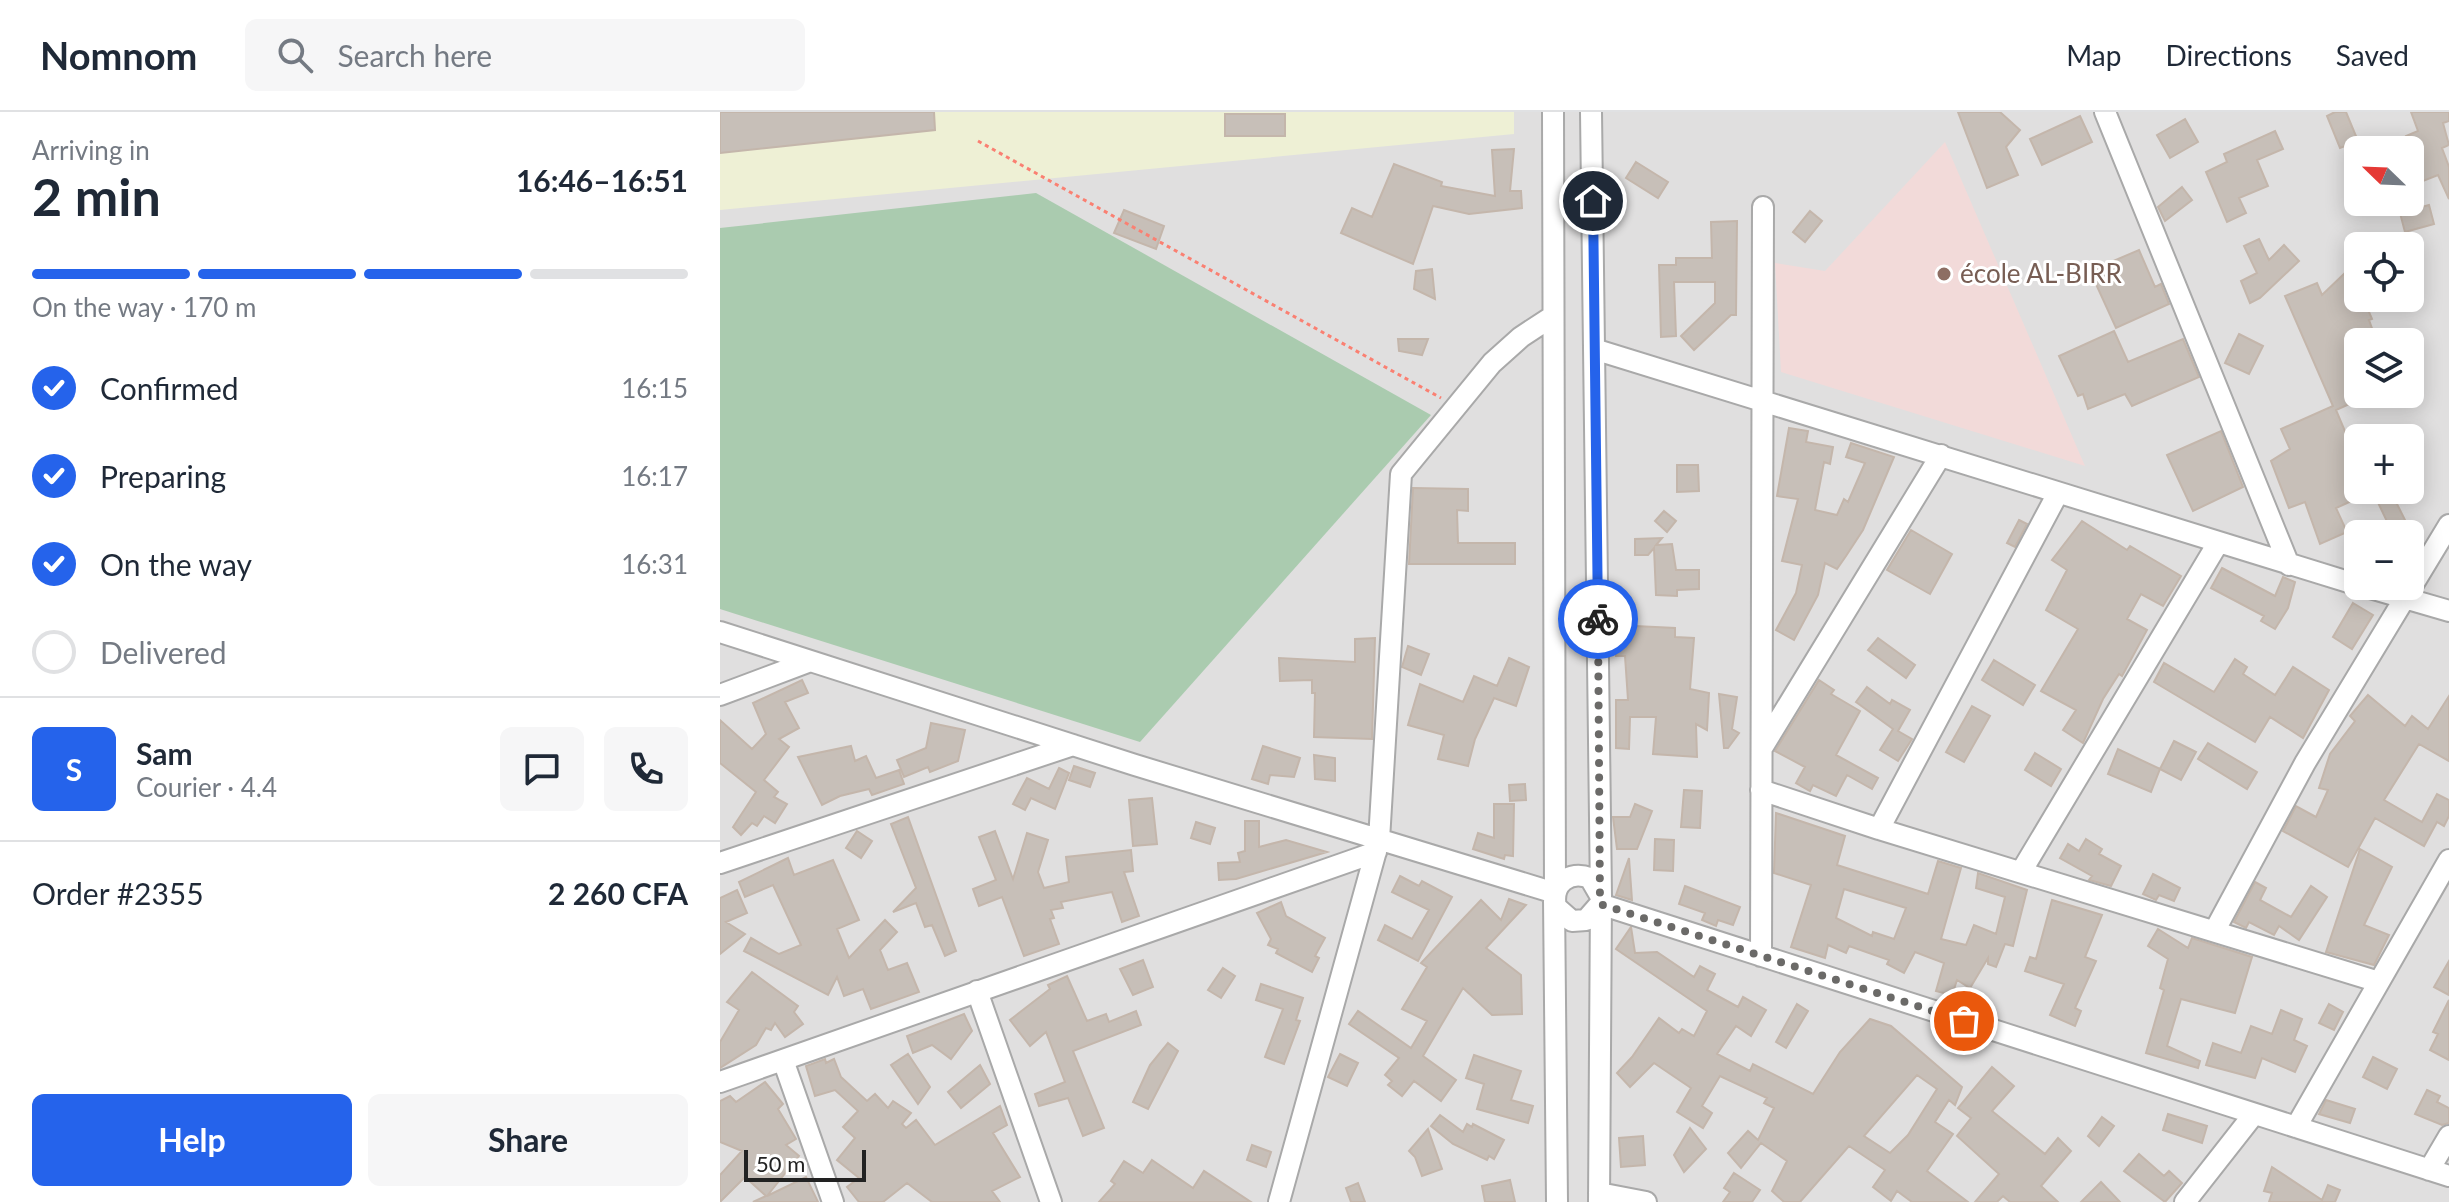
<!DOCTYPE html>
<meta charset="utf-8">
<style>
body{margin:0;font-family:Lato,sans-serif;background:#f6f6f7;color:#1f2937;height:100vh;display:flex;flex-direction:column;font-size:30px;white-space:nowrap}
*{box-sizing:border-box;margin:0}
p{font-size:26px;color:#747a83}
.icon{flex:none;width:44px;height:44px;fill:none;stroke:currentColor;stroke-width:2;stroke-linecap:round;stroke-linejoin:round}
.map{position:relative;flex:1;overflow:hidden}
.panel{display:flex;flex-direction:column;background:#fff;width:720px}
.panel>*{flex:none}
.needle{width:52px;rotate:293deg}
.buttons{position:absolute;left:1624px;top:24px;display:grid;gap:16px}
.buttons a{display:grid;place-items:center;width:80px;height:80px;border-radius:12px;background:#fff;box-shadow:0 4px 20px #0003;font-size:40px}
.scale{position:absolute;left:24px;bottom:20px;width:122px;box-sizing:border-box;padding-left:8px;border:4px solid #222;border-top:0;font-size:22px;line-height:28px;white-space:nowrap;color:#222;-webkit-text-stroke:6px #fff;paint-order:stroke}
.pin{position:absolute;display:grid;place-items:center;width:68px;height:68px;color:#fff;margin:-34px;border:4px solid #fff;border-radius:50%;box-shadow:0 2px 8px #0007}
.courier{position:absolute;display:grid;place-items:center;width:80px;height:80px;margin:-40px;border:6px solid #2563eb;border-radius:50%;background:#fff;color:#222;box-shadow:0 2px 10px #0007}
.overview em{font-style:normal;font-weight:700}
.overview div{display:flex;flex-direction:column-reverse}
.overview{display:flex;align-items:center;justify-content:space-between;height:136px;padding:0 32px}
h1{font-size:52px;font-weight:700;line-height:60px}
.bar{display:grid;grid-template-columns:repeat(4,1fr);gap:12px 8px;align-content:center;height:96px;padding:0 32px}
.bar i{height:10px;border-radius:6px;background:#e0e1e3}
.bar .current{background:#2563eb}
.bar p{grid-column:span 4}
.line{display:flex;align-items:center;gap:20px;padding:0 32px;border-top:2px solid #e0e1e3}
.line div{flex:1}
.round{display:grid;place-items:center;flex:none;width:84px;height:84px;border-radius:12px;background:#f6f6f7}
ol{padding:0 32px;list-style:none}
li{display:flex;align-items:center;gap:24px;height:88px}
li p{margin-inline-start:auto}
li .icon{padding:8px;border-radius:50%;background:#2563eb;color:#fff;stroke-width:4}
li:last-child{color:#747a83}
li i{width:44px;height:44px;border:4px solid #e0e1e3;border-radius:50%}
.action{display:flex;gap:16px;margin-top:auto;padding:16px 32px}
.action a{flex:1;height:92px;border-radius:12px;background:#2563eb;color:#fff;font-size:32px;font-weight:700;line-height:92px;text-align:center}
.action a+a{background:#f6f6f7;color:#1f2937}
header{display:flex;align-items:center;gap:48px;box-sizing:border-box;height:112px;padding:0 40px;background:#fff;border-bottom:2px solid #e0e1e3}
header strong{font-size:38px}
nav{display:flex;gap:44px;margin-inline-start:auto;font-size:28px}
.search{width:560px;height:72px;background:#f6f6f7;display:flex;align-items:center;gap:20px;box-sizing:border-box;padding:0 28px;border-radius:12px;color:#747a83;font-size:30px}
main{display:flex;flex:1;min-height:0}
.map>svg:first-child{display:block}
.residential{fill:#e0dfdf;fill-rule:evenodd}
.commercial{fill:#f2dad9}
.farmland{fill:#eef0d5}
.cemetery{fill:#aacbaf}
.building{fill:#c7bfb8;stroke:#c4b6ab;stroke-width:2;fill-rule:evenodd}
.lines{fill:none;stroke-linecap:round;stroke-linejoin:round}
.minor-casing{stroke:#a9a9a9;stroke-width:24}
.path{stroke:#fa8072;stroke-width:3;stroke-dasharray:4 4;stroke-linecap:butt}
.minor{stroke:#fff;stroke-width:20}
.done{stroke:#6b6a68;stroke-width:8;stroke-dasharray:0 14.4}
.route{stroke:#2563eb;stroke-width:10}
.education-dot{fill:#8d6e63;stroke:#fff;stroke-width:3}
.labels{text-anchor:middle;stroke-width:6;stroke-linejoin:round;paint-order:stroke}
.education-label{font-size:26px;fill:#785e54;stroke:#fff;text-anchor:start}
</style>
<header>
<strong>Nomnom</strong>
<div class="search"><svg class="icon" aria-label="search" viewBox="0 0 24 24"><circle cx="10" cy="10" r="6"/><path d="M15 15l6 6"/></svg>Search here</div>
<nav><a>Map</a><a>Directions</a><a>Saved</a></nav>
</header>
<main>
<section class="panel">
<div class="overview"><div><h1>2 min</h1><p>Arriving in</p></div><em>16:46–16:51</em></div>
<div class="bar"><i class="current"></i><i class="current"></i><i class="current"></i><i></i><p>On the way · 170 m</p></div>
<ol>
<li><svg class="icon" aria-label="check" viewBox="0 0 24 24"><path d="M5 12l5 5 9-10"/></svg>Confirmed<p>16:15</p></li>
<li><svg class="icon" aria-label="check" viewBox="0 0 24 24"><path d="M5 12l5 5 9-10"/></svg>Preparing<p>16:17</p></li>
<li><svg class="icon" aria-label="check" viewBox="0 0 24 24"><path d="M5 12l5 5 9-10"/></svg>On the way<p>16:31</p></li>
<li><i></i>Delivered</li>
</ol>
<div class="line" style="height:144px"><b class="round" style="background:#2563eb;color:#fff">S</b><div><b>Sam</b><p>Courier · 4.4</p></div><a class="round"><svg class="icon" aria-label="chat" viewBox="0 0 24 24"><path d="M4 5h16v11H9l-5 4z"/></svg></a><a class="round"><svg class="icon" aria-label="phone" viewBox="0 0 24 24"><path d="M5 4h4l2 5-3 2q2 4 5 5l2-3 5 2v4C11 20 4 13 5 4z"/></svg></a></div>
<div class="line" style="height:104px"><div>Order #2355</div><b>2 260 CFA</b></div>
<div class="action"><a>Help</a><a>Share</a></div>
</section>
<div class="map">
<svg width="1729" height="1090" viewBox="0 0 1729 1090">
<rect width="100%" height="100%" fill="#f2efe9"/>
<path class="residential" d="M0 0H1729V1090H0ZM1638 38H1690V90H1638ZM1638 134H1690V186H1638ZM1638 230H1690V282H1638ZM1638 326H1690V378H1638ZM1638 422H1690V474H1638Z"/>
<path class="commercial" d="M1225 30 1365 354 1061 260 1055 151 1105 159Z"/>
<path class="farmland" d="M0 0H794V22L0 98Z"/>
<path class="cemetery" d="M316 81 711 303 420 630 0 497V116Z"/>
<path class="building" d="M0 0H214L215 18 0 41Z
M1238 0H1280L1300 18 1286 35 1298 63 1267 76Z
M1615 0H1626L1638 29 1620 36 1607 4Z
M1691 0H1729V9L1723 11 1729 33 1722 36 1729 55V87L1718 63 1703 69 1686 24 1698 19Z
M505 2H565V24H505Z
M1360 4 1372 30 1322 53 1310 27Z
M1465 7 1478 30 1450 46 1437 23Z
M1555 19 1563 37 1537 48 1548 74 1519 86 1526 101 1507 110 1486 60 1507 50 1504 42Z
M794 37 790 79H801L802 96 749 102 713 94 693 152 621 121 632 96 652 105 674 52 722 70 721 74 775 84 772 38Z
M916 50 948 70 938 86 906 66Z
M1462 75 1472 88 1445 109 1438 95Z
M1709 93 1714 112 1685 120 1680 101Z
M404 98 444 114 436 137 394 121Z
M1090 99 1102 109 1085 130 1073 120Z
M1017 109 1016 203H1011L974 238 961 224 995 191V170H954L956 224 941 225 939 153H956V146H992L991 110Z
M1539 127 1549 148 1564 133 1579 149 1540 186 1530 191 1521 169 1537 161 1524 134Z
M1419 138 1435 175 1441 172 1449 192 1396 216 1370 159Z
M712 157 715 187 694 177 696 159Z
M1626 160 1636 171 1638 186H1643L1652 207 1649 208 1657 230H1638V288L1616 298 1632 336 1626 338 1638 366V386L1616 396 1627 420 1600 432 1585 390 1569 396 1551 349 1570 337 1561 317 1613 294 1565 184 1597 171 1602 183Z
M1394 219 1408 250 1463 227 1479 265 1412 294 1405 282 1368 297 1363 282 1358 284 1339 244Z
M1519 222 1543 234 1529 262 1505 251Z
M678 227H708L702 243 679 239Z
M1069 316 1088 319 1086 330 1113 335 1110 352 1104 350 1095 398 1117 403 1124 387 1128 390 1145 351 1126 345 1131 331 1174 345 1143 418 1126 444 1117 457 1105 451 1098 483 1074 528 1056 518 1076 481 1082 453 1062 449 1078 387 1057 384Z
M1501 319 1523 375 1473 399 1447 343Z
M957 353H978L979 379 957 380Z
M693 376 748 377V399L737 398 738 431H795V452H689Z
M1652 378H1670L1692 422H1673Z
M944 399 956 409 947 420 935 409Z
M1299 408 1307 412 1295 435 1287 431Z
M1362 409 1407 438 1410 434 1461 464 1443 494 1421 482 1407 507 1427 518 1402 564 1399 562 1383 587 1363 631 1343 618 1356 598 1321 579 1358 517 1326 498 1347 458 1332 448Z
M1191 418 1232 442 1210 482 1167 458Z
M942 426 936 433 952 432 956 458H979V477L957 478V484L936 483 934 436 928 443H915V427Z
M1502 456 1555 484 1563 465 1575 470 1568 496 1555 517 1541 509 1544 504 1491 476Z
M1633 491 1653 503 1632 537 1613 525Z
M894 513 955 516V525L974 526 970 577 989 581 987 618 976 612 977 645 933 642 936 605H910L909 637 896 636V588H908L905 544H896Z
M655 526 652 627 594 625 595 581H592V568L560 569 559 546 635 550V527Z
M1158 526 1195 553 1186 566 1148 538Z
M688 534 709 542 701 563 682 555Z
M789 546 809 555 796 594 774 586 755 627 748 654 718 647 724 623 688 613 700 572 743 590 754 564 777 574Z
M1515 547 1527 555 1523 562 1555 583 1573 555 1609 578 1583 626 1550 605 1535 630 1434 570 1444 551 1494 580Z
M1274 548 1315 573 1303 593 1262 568Z
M82 568 88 581 65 590 79 616 59 627 69 635 44 668 58 680 54 685 67 692 55 711 44 704 37 714 32 711 21 723 13 715 36 680 0 651V608L32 637 46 622 33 591Z
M1099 568 1114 578 1111 582 1140 599 1116 643 1158 666 1152 677 1127 663 1116 684 1093 673 1090 679 1076 671 1085 655 1055 639Z
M1147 575 1170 592 1172 588 1190 598 1178 619 1192 627 1178 649 1160 638 1173 617 1136 590Z
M999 582 1017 585 1012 617 1019 621 1008 636H1004Z
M1648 583 1685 614 1692 604 1708 617 1729 584V649L1699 632 1664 688 1702 710 1717 682 1729 688V704L1724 714 1717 710 1704 734 1655 706 1628 755 1563 719 1576 694 1596 705 1608 678 1599 676 1610 642 1635 609 1630 604Z
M1252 594 1270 604 1244 650 1226 640Z
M211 611 245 618 238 649 210 660 208 655 184 665 177 648 206 636Z
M1454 629 1476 640 1461 668 1440 657 1431 680 1388 662 1398 637 1440 657Z
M1488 631 1537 660 1527 677 1478 647Z
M131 634 135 649 146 644 156 666 179 658 184 672 152 683 149 677 120 684 102 693 78 645Z
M543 634 580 646 574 665 550 663 548 672 532 667Z
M1315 641 1341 657 1331 674 1305 658Z
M594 643 615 646V669L595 667Z
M354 654 375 661 370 675 349 668Z
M339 656 349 661 335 697 311 686 305 698 293 692 307 666 329 677Z
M805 672 806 688 790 689 789 673Z
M964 678 982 679 980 716 961 715Z
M432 686 437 732 413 734 409 688Z
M774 692H794L793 744 785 743 784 747 753 737 758 721 774 726Z
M915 692 932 699 917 737H897L893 705H910Z
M1056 701 1125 724 1117 753 1208 782 1218 749 1241 756 1221 827 1246 833 1254 813 1276 822 1285 785 1256 776 1258 761 1307 778 1293 834 1285 832 1276 855 1268 852V846L1250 876 1237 868 1232 883 1216 879 1224 851 1195 840 1184 861 1167 852 1169 848 1129 834 1126 841 1108 833 1105 846 1071 835 1091 773 1054 761ZM1124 777 1186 796 1174 827 1153 820 1152 824 1116 806Z
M188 705 236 839 225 844 212 813 205 815 196 791 173 800 196 776 171 712Z
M525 709H539V735L566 728 607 740 516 767 499 768 498 751 520 750 518 741 525 739Z
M476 710 495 716 490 732 471 726Z
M137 719 152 729 141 746 126 736Z
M275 719 293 767 307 721 328 728 318 760 324 776 349 770 346 745 411 738 413 759 404 760 419 804 402 810 392 780 341 790 343 796 331 798 334 806 330 807 339 832 304 844 282 785 259 794 253 777 276 768 259 725Z
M935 727 954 728 953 759 934 758Z
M1366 727 1382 737 1379 742 1401 754 1391 774 1369 768 1372 764 1340 746 1348 732 1359 739Z
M1640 737 1672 755 1644 813 1669 823 1654 853 1606 840Z
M68 746 74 763 113 748 139 808 117 817 129 846 165 808 177 820 160 838 168 858 187 851 199 880 151 897 143 877 124 884 117 865 108 883 24 839 31 826 59 842 81 833 53 773 25 785 19 770Z
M909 746 912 788 896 783Z
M1433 762 1460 776 1454 789 1439 783 1436 788 1423 782Z
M680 764 699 774 702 769 732 785 698 849 658 828 665 813 692 827 709 798 672 780Z
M1535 770 1546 776 1540 788 1571 805 1591 774 1607 785 1579 828 1559 814 1554 823 1529 810 1526 816 1514 810Z
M965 774 1020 795 1013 813 998 808 996 814 982 808 985 801 959 792Z
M17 778 27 801 6 810 25 822 0 842V786Z
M789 787 806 793 766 836 801 863 802 902 772 903 743 876 703 944 736 968 721 989 694 969 682 984 668 973 672 969 665 963 679 946 629 912 638 899 691 936 707 909 682 897 707 855 701 851 761 788 781 808Z
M1332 788 1382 803 1365 845 1376 849 1355 896 1361 899 1355 914 1330 903 1344 872 1305 859 1310 845 1316 847Z
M561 790 566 804 605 826 595 844 599 846 592 860 556 841 558 837 548 833 551 827 537 801Z
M911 815 915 841 937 840 974 865 980 854 995 862 987 878 1018 895 1023 885 1046 898 1031 924 1016 914 997 942 1030 959 1033 952 1093 982 1120 940 1150 907 1171 914 1242 975 1235 993 1229 988 1215 1010 1233 1022 1207 1059 1248 1090H1192L1177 1079 1171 1089 1153 1075 1165 1058 1129 1034 1080 1090H1064L1052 1079 1067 1049 1041 1031 1021 1056 1008 1041 1028 1019 1038 1028 1054 996 1044 991 1047 986 1000 964 982 994 992 1001 983 1016 957 1000 971 976 934 951 910 975 897 961 912 945 939 906 959 921 962 917 974 924 987 899 896 837ZM1197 963 1217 977 1188 1023 1170 1041 1144 1024Z
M1438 817 1468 836 1472 826 1532 845 1515 901 1461 887 1447 934 1480 949 1478 956 1426 941 1444 878 1440 876 1448 847 1428 834Z
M423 848 433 875 413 883 400 857Z
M1729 849V883L1714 875Z
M503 856 515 864 501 886 488 878Z
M32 860 78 894 74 900 83 912 65 925 55 911 51 918 46 916 36 933 0 956V930L19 898 7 890Z
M347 864 367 909 386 902 389 910 416 899 421 913 353 939 384 1016 363 1024 348 986 319 994 315 982 345 970 326 920 310 934 290 908 330 877 328 873Z
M541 872 583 886 576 908 580 909 564 952 545 945 563 897 536 888Z
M1729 888V948L1710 938 1718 922 1713 920Z
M1077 892 1088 899 1066 936 1056 930Z
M1609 892 1623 900 1614 918 1599 911Z
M1561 898 1582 907 1574 928 1587 934 1575 960 1542 946 1535 966 1486 953 1493 931 1521 941 1531 914 1552 922Z
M244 902 252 919 231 947 212 933 193 941 187 924Z
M448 931 458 939 428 997 413 990 430 953Z
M188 942 210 975 198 992 171 953Z
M620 942 638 951 627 974 608 965Z
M754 943 801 959 791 988 813 994 808 1011 757 997 764 972 746 966Z
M1653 945 1677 957 1667 977 1643 965Z
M105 947 106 951 114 947 121 965 147 989 155 982 168 996 173 989 191 1001 182 1012 186 1016 196 1008 215 1033 280 994 287 1013 273 1021 300 1065 272 1079 280 1090H212L187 1071 163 1090H139L127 1075 139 1066 117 1048 135 1026 123 1015 138 999 115 978 95 984 86 954Z
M260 953 270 972 241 996 228 980Z
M1272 955 1294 974 1272 999 1325 1042 1338 1026 1351 1039 1321 1074 1338 1090H1290L1283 1084 1277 1090H1255L1279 1062 1237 1024 1251 1006 1238 996Z
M45 970 63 992 58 997 76 1027 66 1033 79 1044 47 1084 86 1065 98 1090H33L46 1084 25 1065 0 1090V1063L22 1039 0 1030V989L10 984 16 990Z
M1707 978 1720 984 1717 990 1729 996V1011L1722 1013 1695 1002Z
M1606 988 1635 997 1630 1011 1599 1002Z
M1448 1002 1487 1014 1482 1031 1443 1018Z
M720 1003 743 1020 747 1012 752 1015 753 1012 784 1028 774 1047 769 1044 767 1048 733 1032 711 1014Z
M1382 1005 1394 1014 1379 1034 1368 1024Z
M970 1016 986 1037 964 1060 954 1043Z
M708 1017 722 1057 702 1064 695 1045 689 1039Z
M923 1024 925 1053 901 1055 899 1026Z
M532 1033 551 1040 546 1055 527 1048Z
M1419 1042 1444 1064 1449 1059 1462 1071 1445 1090 1404 1059Z
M432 1048 473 1076 484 1059 531 1090H379L395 1072 391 1069 404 1049 423 1061Z
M1552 1055 1602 1088 1608 1073 1620 1078 1615 1090H1549L1552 1081 1544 1079Z
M1014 1061 1040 1078 1032 1090H1003L1010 1080 1004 1076Z
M790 1068 795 1090H765L762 1074Z
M1381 1070 1400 1090H1361Z
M638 1071 645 1090H631L626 1076Z"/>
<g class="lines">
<g class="minor-casing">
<path id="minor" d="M871 0 881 785
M1385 0 1569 453
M877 238 1638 473
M1643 474 1729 499
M0 520 415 653 835 781 833 0
M0 583 88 550
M1042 636 1221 343
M1041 678 1159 717 1659 870
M1159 717 1338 381
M0 751 353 633
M1301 760 1498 431
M834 788 837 1090
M880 792 1729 1064
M1495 818 1585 651 1729 413
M1041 844 1043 95
M257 879 331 1090
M63 948 113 1090
M0 970 656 740
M1576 1015 1729 748
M1709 1058 1729 1024
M879 1081 926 1090
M559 1090 659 728 681 362 772 251 801 225 833 204
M879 1090 881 785 870 766C849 758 831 772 836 795L852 809 866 808 880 792
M1465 1090 1534 1002"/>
</g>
<path class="path" d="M258 29 721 286"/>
<use href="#minor" class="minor"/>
</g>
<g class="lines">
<path class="done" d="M878 507 880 792 1244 909"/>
<path class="route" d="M873 89 878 507"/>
</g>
<circle class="education-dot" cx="1224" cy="162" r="8"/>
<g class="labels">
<g class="education-label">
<text x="1240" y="171">école AL-BIRR</text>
</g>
</g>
</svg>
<div class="buttons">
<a><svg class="needle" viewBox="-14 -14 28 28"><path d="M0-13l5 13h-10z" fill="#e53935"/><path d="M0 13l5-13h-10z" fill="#747a83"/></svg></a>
<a><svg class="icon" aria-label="locate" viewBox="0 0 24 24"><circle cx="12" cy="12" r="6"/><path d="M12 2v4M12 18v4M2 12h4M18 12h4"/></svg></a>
<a><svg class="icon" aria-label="layers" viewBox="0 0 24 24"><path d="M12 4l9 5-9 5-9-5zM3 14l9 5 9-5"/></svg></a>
<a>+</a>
<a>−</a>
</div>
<div class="scale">50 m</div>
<div class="pin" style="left:1244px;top:909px;background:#ea580c"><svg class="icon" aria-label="bag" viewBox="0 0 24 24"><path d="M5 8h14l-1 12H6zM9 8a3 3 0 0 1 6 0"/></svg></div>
<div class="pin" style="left:873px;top:89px;background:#1f2937"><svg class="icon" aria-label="home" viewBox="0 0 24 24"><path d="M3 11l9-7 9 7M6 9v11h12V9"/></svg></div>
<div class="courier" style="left:878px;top:507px"><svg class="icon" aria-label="bike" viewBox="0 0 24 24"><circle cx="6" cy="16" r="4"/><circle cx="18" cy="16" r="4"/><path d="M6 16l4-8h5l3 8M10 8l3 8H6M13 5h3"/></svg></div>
</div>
</main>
